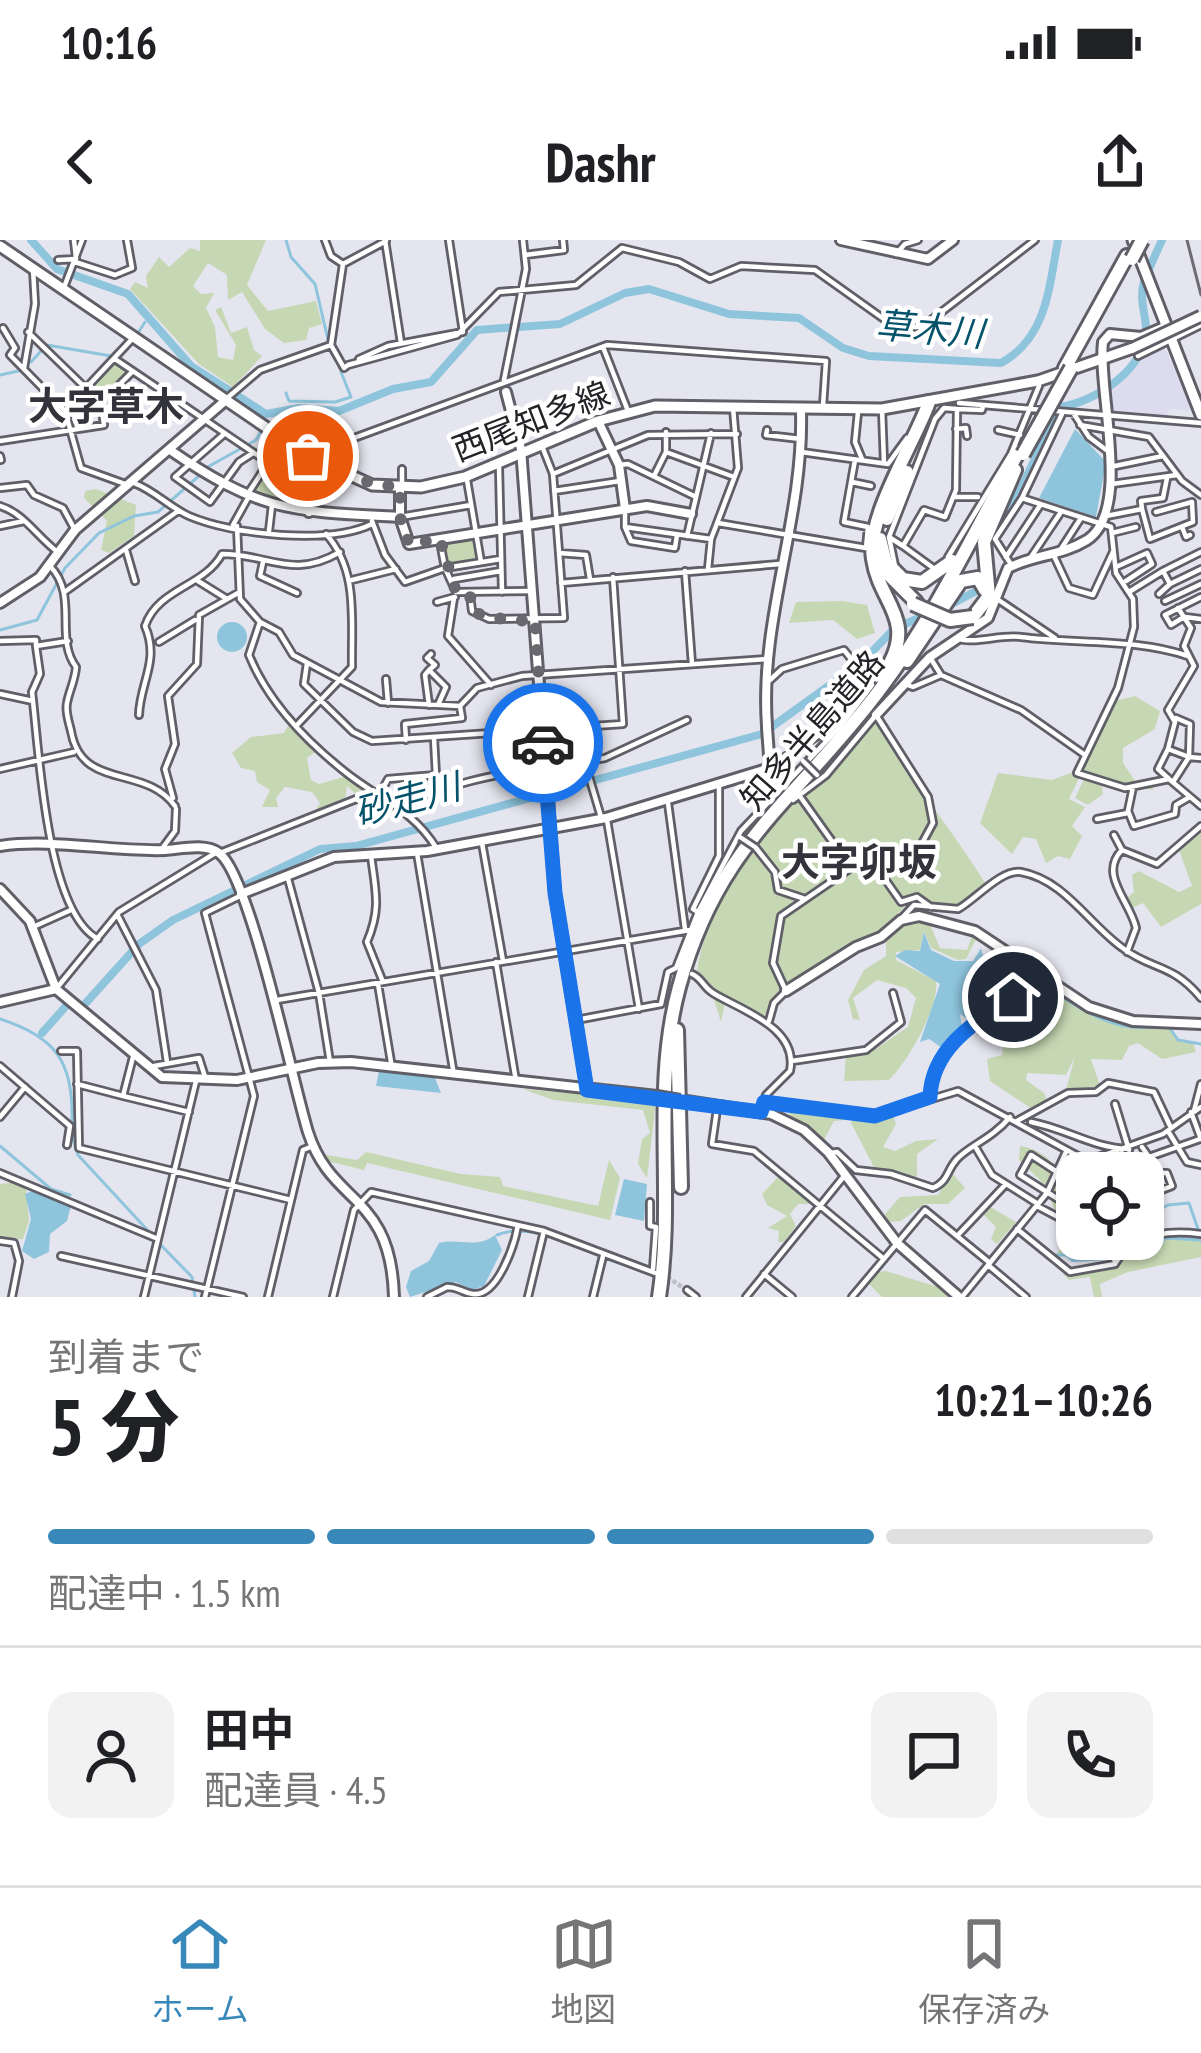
<!DOCTYPE html>
<html lang="ja">
<meta charset="utf-8">
<style>
body{margin:0;font-family:"PT Sans Narrow","Noto Sans JP",sans-serif;background:#f2f2f2;color:#202124;height:100vh;display:flex;flex-direction:column;font-size:45px;white-space:nowrap}
*{box-sizing:border-box;margin:0}
p{font-size:39px;color:#757577}
.icon{flex:none;width:66px;height:66px;fill:none;stroke:currentColor;stroke-width:2;stroke-linecap:round;stroke-linejoin:round}
.map{position:relative;height:1057px;overflow:hidden}
.side{display:flex;flex-direction:column;background:#fff;flex:1}
.side>*{flex:none}
.buttons{position:absolute;left:1056px;top:912px;display:grid;gap:24px}
.buttons a{display:grid;place-items:center;width:108px;height:108px;border-radius:24px;background:#fff;box-shadow:0 3px 9px #0004;font-size:60px}
.pin{position:absolute;display:grid;place-items:center;width:102px;height:102px;color:#fff;margin:-51px;border:6px solid #fff;border-radius:50%;box-shadow:0 3px 12px #0007}
.courier{position:absolute;display:grid;place-items:center;width:120px;height:120px;margin:-60px;border:9px solid #1a73e8;border-radius:50%;background:#fff;color:#222;box-shadow:0 3px 15px #0007}
.headline em{font-style:normal;font-weight:800}
.headline div{display:flex;flex-direction:column-reverse}
.headline{display:flex;align-items:center;justify-content:space-between;height:204px;padding:0 48px}
h1{font-size:78px;font-weight:800;line-height:90px}
.bar{display:grid;grid-template-columns:repeat(4,1fr);gap:18px 12px;align-content:center;height:144px;padding:0 48px}
.bar i{height:15px;border-radius:9px;background:#e0e0e0}
.bar .active{background:#3888ba}
.bar p{grid-column:span 4}
.line{display:flex;align-items:center;gap:30px;padding:0 48px;border-top:3px solid #e0e0e0}
.line div{flex:1}
.round{display:grid;place-items:center;flex:none;width:126px;height:126px;border-radius:24px;background:#f2f2f2}
.status{display:flex;justify-content:space-between;align-items:center;height:84px;padding:0 60px;background:#fff;direction:ltr}
.status svg{height:33px;fill:currentColor}
header{display:flex;justify-content:space-between;align-items:center;height:156px;padding:0 48px;background:#fff;font-size:54px;font-weight:800}
.menu{display:flex;justify-content:space-around;align-items:center;height:168px;border-top:3px solid #e0e0e0;background:#fff;font-size:33px;color:#757577}
.menu a{display:grid;justify-items:center;gap:6px}
.menu .active{color:#3888ba}
.map>svg:first-child{display:block}
.built{fill:#dddcee}
.green{fill:#c6d8b3}
.water{fill:#8ec5dd}
.lines{fill:none;stroke-linecap:round;stroke-linejoin:round}
.stream{stroke:#8ec5dd;stroke-width:3}
.river{stroke:#8ec5dd;stroke-width:8}
.street-tunnel{stroke:#bebec7;stroke-width:4.5;stroke-dasharray:4.5 2;stroke-linecap:butt}
.street-casing{stroke:#605f68;stroke-width:10}
.secondary-casing{stroke:#605f68;stroke-width:14}
.primary-casing{stroke:#605f68;stroke-width:15}
.highway-casing{stroke:#605f68;stroke-width:18}
.street{stroke:#fff;stroke-width:4.5}
.secondary{stroke:#fff;stroke-width:8}
.primary{stroke:#fff;stroke-width:9}
.highway{stroke:#fff;stroke-width:12}
.rail{stroke:#6c6c72;stroke-width:3}
.street-bridge-casing{stroke:#605f68;stroke-width:10;stroke-linecap:butt}
.secondary-bridge-casing{stroke:#605f68;stroke-width:14;stroke-linecap:butt}
.primary-bridge-casing{stroke:#605f68;stroke-width:15;stroke-linecap:butt}
.highway-bridge-casing{stroke:#605f68;stroke-width:18;stroke-linecap:butt}
.street-bridge{stroke:#fff;stroke-width:4.5}
.secondary-bridge{stroke:#fff;stroke-width:8}
.primary-bridge{stroke:#fff;stroke-width:9}
.highway-bridge{stroke:#fff;stroke-width:12}
.done{stroke:#68686e;stroke-width:12;stroke-dasharray:0 21.6}
.route{stroke:#1a73e8;stroke-width:15}
.labels{text-anchor:middle;stroke-width:9;stroke-linejoin:round;paint-order:stroke}
.street-label{font-size:33px;fill:#242428;stroke:#fff}
.water-label{font-size:36px;font-style:italic;fill:#05526b;stroke:#fff}
.quarter-label{font-size:39px;font-weight:bold;fill:#33333b;stroke:#fff}
</style>
<div class="status"><b>10:16</b><svg viewBox="0 0 49 12"><path d="M0 12V9h3v3zM5 12V6h3v6zM10 12V3h3v9zM15 12V0h3v12zM26 1h20v11H26zM47 4h2v5h-2z"/></svg></div>
<header><svg class="icon" aria-label="back" viewBox="0 0 24 24"><path d="M15 5l-7 7 7 7"/></svg>Dashr<svg class="icon" aria-label="share" viewBox="0 0 24 24"><path d="M12 15V3M7 8l5-5 5 5M5 13v7h14v-7"/></svg></header>
<div class="map">
<svg width="1201" height="1057" viewBox="0 0 1201 1057">
<rect width="100%" height="100%" fill="#e5e5ef"/>
<path class="built" d="M1165 108 1194 171 1169 169 1167 179 1113 174 1109 150 1126 139 1135 122Z"/>
<path class="green" d="M200 0H266L247 45 268 71 316 61 322 84 309 88 306 100 284 103 265 89 242 52 228 60 227 35 208 23 193 46 201 54 214 53 206 68 215 87 218 117 233 120 236 105 215 70 221 67 231 93 247 87 254 110 262 116 233 147 199 124 130 49 135 42 148 48 146 36 159 17 169 27 190 8 200 11Z
M114 123 130 132 102 161 90 147Z
M273 226 290 236 272 265 246 257Z
M96 249 136 265 134 296 109 313 101 310 107 281 84 258 85 251Z
M471 295 481 322 445 327 441 301Z
M842 361 867 365 875 393 857 399 833 380 789 383 796 362Z
M1135 456 1160 471 1155 489 1123 508V523L1135 541 1154 543 1153 550 1101 541 1103 554 1088 565 1075 558 1085 537 1080 536 1069 559 1085 567 1072 586 1082 596 1070 619 1058 616 1046 623 1036 599 1023 597 1012 614 980 583 998 533 1052 540 1078 530 1115 461Z
M876 481C909 539 952 589 987 646L955 665 909 662 878 695 779 751 764 777 726 758 721 782 712 753 697 731C712 630 807 548 876 481Z
M289 484 319 509 307 518 311 540 319 544 347 536 379 558 356 554 347 546 345 560 314 573 320 563 312 552 285 547 276 558 278 567H262L270 550 257 542 255 531 241 528 232 513 251 497 284 493Z
M1201 593V664L1161 687 1143 663 1132 668 1128 657 1134 652 1132 635 1139 631 1179 652 1192 646 1179 610Z
M914 679 928 680 940 708 967 710 972 696 976 699 966 719 958 720 931 708 924 691 920 710 896 712V720L936 741C940 766 907 823 889 840L844 841 846 817 871 812 908 787 916 758 906 748 877 740 853 758 860 780 853 779 848 760 864 730 886 716V697Z
M1051 748C1090 777 1120 786 1168 786L1177 798 1193 802 1196 812 1162 819 1138 803 1129 806 1122 820 1091 819 1100 846 1066 850 1075 816 1066 835 1027 833 1026 840 1044 853 1048 863 1032 869 990 841 987 819 1002 815 1004 795H977L980 783 1014 763 1042 759Z
M523 849 656 861 647 938 638 924 642 899 650 893 643 870 553 860Z
M786 867 844 876V880L834 881 824 900 791 877Z
M893 875 896 884 883 907 895 911 916 901 938 899 917 914V937L876 931 851 883 854 877Z
M1020 906C1052 909 1081 951 1075 980L1057 976 1045 945 1019 920Z
M366 912 461 934 500 937 503 946 598 966 609 920 620 938 610 980 367 923 364 930 327 921 321 914 357 920Z
M952 933 965 948 948 964H924L901 981 888 982 885 974 900 957 938 955Z
M778 937 814 964H798L790 974 796 986 784 1002H778L779 991 768 988 787 976 767 965 762 954Z
M15 942 26 947 29 981 23 999 0 1000V944Z
M987 965 1016 982 997 1004 991 999 996 987 980 971Z
M1075 990 1077 996 1060 1018 1077 1032 1120 1026 1128 1012 1164 996 1181 994 1201 1001V1017L1128 1032 1100 1044 1102 1057H1094L1090 1037 1069 1040 1051 1021Z
M886 1031 938 1047 952 1057H882L866 1041 873 1033Z"/>
<path class="water" d="M1075 189 1106 222 1096 277 1039 258Z
M217 397a15 15 0 1 1 30 0a15 15 0 1 1-30 0Z
M924 692 931 710 954 721H973L981 708 989 736 988 770 969 780 960 774 962 786 942 808 929 799 920 802 940 744 895 716 905 710 920 711Z
M379 831 435 838 441 853 376 846Z
M624 939 647 944 644 981 615 975Z
M32 951 71 966 67 981 50 994 49 1012 34 1019 22 1011 31 979 25 954Z
M495 995 502 1010 484 1046 472 1050 456 1042 410 1057 406 1047 411 1031 429 1021 439 1003C460 998 477 1009 495 995Z
M1077 999H1104L1109 1020 1072 1022 1064 1015Z"/>
<g class="lines">
<path class="stream" d="M286 0 291 17 315 44 329 104
M138 93 145 82
M47 105 111 116
M336 117 340 128
M31 122 42 110
M0 135 23 130
M286 153 289 161 335 162 351 157 341 132
M206 228 256 200 261 191
M0 390 37 380 65 328 99 293 134 276 158 272 200 235
M1000 728 1015 724 1046 745
M1050 748C1080 770 1122 796 1159 785
M994 773 1006 763
M0 779C56 797 74 822 72 883
M1169 787 1178 800 1201 804
M71 892 78 915 152 995
M0 906 51 949 70 955
M1143 979 1168 965 1189 963 1201 998
M497 995C538 978 589 1018 630 1026
M158 1002 192 1037 195 1057
M1038 1003 1053 1015H1066
M1144 1008 1167 998 1200 1000
M1105 1012 1119 1008 1117 999
M988 1021 1016 987
M590 1057 598 1021"/>
<path class="river" d="M31 0 57 29 128 54 191 126 266 174 299 168 339 171 393 149 431 142 477 90 560 84 625 53 649 49 729 74 799 78 843 108 869 116 1001 123C1047 98 1049 47 1058 0
M1149 29 1162 0
M1001 276 1020 251 1059 167C1094 163 1147 129 1146 88 1145 70 1139 60 1144 41
M946 367 982 348
M903 385 921 377
M84 765 139 704 173 680 320 609 356 606 762 494 863 421 894 389
M42 793 67 765"/>
<path class="street-tunnel" d="M667 1037 687 1050"/>
<g class="street-casing">
<path id="street" d="M74 0 76 18
M325 0 331 16 343 24
M385 0 401 103
M449 0 463 92
M896 14 905 4 918 0
M525 15 564 10 563 0
M58 20 76 19
M75 22 115 35 132 28 127 0
M343 24 331 105 344 128 348 125
M343 24 386 1
M63 50 82 0
M3 88 15 108 10 115 65 171 81 228 128 245
M603 107 628 171
M1138 116 1201 85
M115 119 309 250
M359 119 388 106 463 92
M348 125 457 95 499 52 576 45 622 8 679 22 710 39 741 26 815 30 895 87H922L1035 0
M24 128 35 64 33 29
M504 140 526 29 523 0
M88 146 133 98
M226 159 260 130 331 105
M101 163 131 133
M959 163 1201 183
M882 169 884 223
M858 172 855 202 862 219
M1074 174 1089 197 1109 212
M1080 185 1149 197 1182 241 1201 255
M956 189 966 188 967 196
M767 190 766 195 801 199
M998 190 1020 195
M223 195 175 237 210 262 239 222 253 213
M0 201 104 185 101 163 28 92
M666 212 734 237
M801 212 888 224 907 198
M0 216 1 220
M328 223 335 205 607 105 826 121 823 166
M619 225 628 224 694 256
M273 226 286 205
M499 227 502 352
M1110 227 1163 216
M553 234 648 195 737 194
M654 236 666 212V192
M467 240 481 322
M402 242V229
M852 242 871 246
M134 243C155 251 169 267 189 276 233 295 329 305 372 284
M1112 244 1177 235
M0 248 27 245 34 255 63 268 75 290
M554 251 620 241
M249 252 268 223
M954 257H978
M1022 258 1111 287 1116 333 1133 359 1134 387 1118 448 1077 533 1125 548 1169 539 1201 566
M0 266C24 273 38 298 59 313
M1142 269 1150 299 1193 282 1192 262 1156 272
M625 272V287L711 299
M1106 276 1142 269 1141 261 1163 258 1167 238
M400 277 471 265
M372 281 385 315 405 342 445 328 456 352 532 351
M718 283 866 308 868 287 844 282 855 220
M233 285 248 258
M0 286 24 281
M237 286 240 359 260 382 279 392 293 415 381 462 460 466
M625 287 631 301 675 308 677 295
M1182 287 1186 297 1190 295
M269 291 272 265
M1112 293 1136 287
M687 296 711 193
M889 297 935 179 944 168 957 169
M440 302 445 328 501 319
M1061 309 1081 278
M126 310 135 341
M559 313 586 315 590 339
M1054 316 1069 348 1093 355 1113 312
M948 317 1011 214 1039 146
M1006 317 1041 264
M1031 317 1061 272
M263 322 260 336 297 353
M50 326C79 356 54 397 76 427 75 441 69 451 67 463 65 472 69 482 71 491 81 551 145 524 175 566
M895 326 889 297 903 306
M1012 326 995 299 1022 258 1062 174
M1116 327 1147 313 1152 324 1126 341
M708 329 711 299 738 228 733 167
M936 330 903 306 924 270 945 277 956 250 957 169 982 170 983 166
M685 331 692 424
M1163 331 1201 312
M454 339 501 331
M352 340 396 329
M198 341 227 359
M561 343 780 324
M1170 344 1201 329
M66 351 178 271
M1129 352 1163 331 1170 344 1159 354
M470 355 472 371 489 379 564 378 553 234 542 206
M454 358 448 396 491 445
M997 359 1055 398
M1165 361 1201 344
M437 362 455 357
M1178 368 1191 388 1184 406 1194 426
M1184 377 1171 385 1165 375 1201 357
M1185 377 1201 379
M260 382 249 415C268 462 305 500 344 531 378 559 412 568 437 609
M956 398C973 405 1000 394 1021 397 1075 404 1134 398 1188 416
M0 401 36 400V406L68 401
M159 402 195 380
M36 406 40 434 32 452C39 509 46 672 98 699
M931 419 941 435 1021 470 1085 515
M307 423 304 444 353 492 372 501 623 484 613 337
M429 430 435 425 427 418 431 414
M386 439 388 463
M905 444 913 447 941 435
M0 454 33 461
M429 465 425 435 429 430 446 447 438 465
M139 475C140 442 160 421 145 386 158 348 204 347 222 314 269 314 292 340 340 312
M1176 478 1190 484 1189 517 1201 518
M297 485 352 427C351 380 359 331 326 294
M406 500 405 484 462 478 460 466 477 448 522 436 766 419
M585 523 601 577
M772 525 843 480
M550 527 605 518 687 480
M0 529 74 512
M1168 538 1158 529 1168 509
M1173 542 1189 517 1168 509 1175 482 1168 470 1194 426
M1133 547 1128 571 1134 586 1175 574 1176 565 1188 558
M381 552 388 539 436 535 434 498
M799 555 851 628
M173 558 165 529 175 504 168 456 197 424 199 375 238 353
M668 563 685 689
M400 566C446 545 489 535 540 528
M1097 579 1128 573
M607 580 639 769
M1114 595 1122 610
M482 603 503 721
M756 608 775 632 778 650 805 659
M161 610 175 591 176 569
M220 613 356 559 395 561
M417 613 454 835
M371 616C376 653 381 669 367 702L383 742
M873 622 901 662 917 657 931 667
M287 635 319 753 330 822
M698 672 693 669 719 616V544
M118 676 156 750 167 822
M901 679 914 665 958 669C975 660 1001 629 1021 632 1065 640 1089 685 1124 709 1152 730 1172 723 1201 758
M33 687 71 670
M1127 712 1136 688C1130 661 1098 634 1122 610L1157 624 1201 586
M496 722 516 841
M692 734C702 738 703 747 713 753 740 770 799 787 790 831L766 855 761 872
M378 744 392 828
M56 749 119 672 217 612
M277 760 690 690
M576 780 661 764 668 732 676 728 698 672 741 591 840 487 872 445 844 410 782 429 770 440
M769 781 774 763 786 751 773 723 781 676 851 628 920 607 933 583 928 557 876 475 826 535 793 560
M61 811H77L79 908 291 960
M133 817 123 856 189 872
M792 821 866 810 901 782 893 753
M0 826 70 886 67 905
M154 826 199 818 206 840
M77 844 123 856
M929 855C942 807 983 754 1038 758L1050 744
M764 863 875 876 958 851 1087 921 1163 894 1201 867
M1115 864 1129 910
M717 869 712 904 754 911 884 1019
M1194 871 1201 844
M1191 872 1201 899
M0 877 25 847
M1017 881 1068 853 1096 852 1108 843 1154 852 1171 888
M1031 882C1067 889 1093 908 1129 909
M1168 891 1187 922 1201 925
M1142 907 1149 917 1200 899
M976 908 992 935 1038 964
M831 913 837 912 856 930 891 934 933 948C949 941 946 931 957 919 970 905 992 899 1010 877
M1122 913 1129 933
M0 933 158 999
M1143 933H1167L1172 946 1143 957
M1077 945 1031 915 1020 935 1077 971
M650 962V986L656 987 653 1029
M1037 966 1077 987
M1017 989 1070 1032 1115 1024C1133 992 1170 990 1201 994
M958 995 1005 945
M1108 999 1115 1022
M0 1001 14 1003 19 1021 12 1057
M61 1016 243 1057
M988 1025 1026 1057
M764 1034 792 1057
M687 1050 696 1057
M144 1057 196 841
M205 1057 254 856 205 673 242 655
M268 1057 303 910 313 906
M333 1057 354 970 371 952 544 991 658 1034
M427 1057 447 1047C459 1047 463 1053 473 1054 498 1057 515 1003 518 985
M528 1057 544 991
M593 1057 603 1016
M746 1057 845 935
M852 1057 925 970 990 1023
M962 1057 1047 953 1066 912"/>
</g>
<g class="secondary-casing">
<path id="secondary" d="M841 0 928 19 953 0
M506 152 521 209 555 653 587 850
M598 181 619 225 625 269
M170 210C262 273 292 271 400 277
M400 248V277L409 304 647 266 691 274
M309 272 310 250 327 224
M0 363 40 337 75 290 226 160
M876 475 930 417 988 378 1008 328C1033 315 1061 316 1087 300 1133 270 1097 151 1103 102L1110 94 1141 97 1167 86
M767 486C759 378 804 279 801 172
M0 606C53 598 111 612 165 610 181 609 205 603 219 613 250 635 293 844 308 892 332 967 391 952 394 1057
M0 649 30 681 56 749 162 837 237 840 318 823 351 822 657 856
M241 654 334 617 427 611 606 578 770 528 767 488
M786 751 856 707 881 697 901 680 919 676 975 691 1089 767 1133 781 1201 784
M0 762 56 749
M680 860 771 874 804 890 828 912 897 1003 959 1057"/>
</g>
<g class="primary-casing">
<path id="primary" d="M1133 0 1201 175
M0 6 308 216 372 245 421 247 465 237 598 181 655 166 882 169 1038 141 1133 108"/>
</g>
<g class="highway-casing">
<path id="highway" d="M1065 128 1127 16
M887 279 907 232
M880 299 889 335 916 362
M890 326 903 339 922 342 952 321
M973 377 989 356 984 302 1015 230
M907 421 961 341 978 338 985 350
M890 423C914 378 879 361 873 319 866 277 914 204 929 162
M677 790 681 947
M659 1057C675 954 651 849 679 747 719 600 798 560 881 448 935 376 975 290 1019 211"/>
</g>
<use href="#street" class="street"/>
<use href="#secondary" class="secondary"/>
<use href="#primary" class="primary"/>
<use href="#highway" class="highway"/>
<path class="rail" d="M1187 0 1201 55"/>
<g class="street-bridge-casing">
<path id="street-bridge" d="M803 521 817 535
M740 597 755 607"/>
</g>
<g class="secondary-bridge-casing">
<path id="secondary-bridge" d="M657 856 680 860"/>
</g>
<g class="primary-bridge-casing">
<path id="primary-bridge" d="M1133 108 1201 76"/>
</g>
<g class="highway-bridge-casing">
<path id="highway-bridge" d="M1132 19 1142 0
M1023 214 1071 128
M913 364 950 380 973 377"/>
</g>
<use href="#street-bridge" class="street-bridge"/>
<use href="#secondary-bridge" class="secondary-bridge"/>
<use href="#primary-bridge" class="primary-bridge"/>
<use href="#highway-bridge" class="highway-bridge"/>
</g>
<g class="lines">
<path class="done" d="M308 216 354 239 400 248V277L409 304 440 299 456 352 470 355 472 371C485 378 520 382 535 380L543 503"/>
<path class="route" d="M543 503 555 653 587 850 761 872 764 862 875 876 930 857C932 807 976 782 1013 757"/>
</g>
<g class="labels">
<g class="street-label">
<text transform="translate(531 181) rotate(-21)" y="12">西尾知多線</text>
<text transform="translate(812 490) rotate(-49)" y="12">知多半島道路</text>
</g>
<g class="water-label">
<text transform="translate(930 89) rotate(5)" y="13">草木川</text>
<text transform="translate(407 559) rotate(-15)" y="13">砂走川</text>
</g>
<g class="quarter-label">
<text x="106" y="180">大字草木</text>
<text x="859" y="636">大字卯坂</text>
</g>
</g>
</svg>
<div class="buttons">
<a><svg class="icon" aria-label="locate" viewBox="0 0 24 24"><circle cx="12" cy="12" r="6"/><path d="M12 2v4M12 18v4M2 12h4M18 12h4"/></svg></a>
</div>
<div class="pin" style="left:308px;top:216px;background:#ea580c"><svg class="icon" aria-label="bag" viewBox="0 0 24 24"><path d="M5 8h14l-1 12H6zM9 8a3 3 0 0 1 6 0"/></svg></div>
<div class="pin" style="left:1013px;top:757px;background:#1f2937"><svg class="icon" aria-label="home" viewBox="0 0 24 24"><path d="M3 11l9-7 9 7M6 9v11h12V9"/></svg></div>
<div class="courier" style="left:543px;top:503px"><svg class="icon" aria-label="car" viewBox="0 0 24 24"><path d="M5 17H2v-5l4-1 3-4h7l3 4 3 1v5h-3M9 17h6M6 11h13"/><circle cx="7" cy="17" r="2"/><circle cx="17" cy="17" r="2"/></svg></div>
</div>
<section class="side">
<div class="headline"><div><h1>5 分</h1><p>到着まで</p></div><em>10:21–10:26</em></div>
<div class="bar"><i class="active"></i><i class="active"></i><i class="active"></i><i></i><p>配達中 · 1.5 km</p></div>
<div class="line" style="height:216px"><a class="round"><svg class="icon" aria-label="person" viewBox="0 0 24 24"><circle cx="12" cy="8" r="4"/><path d="M4 21q1-7 8-7t8 7"/></svg></a><div><b>田中</b><p>配達員 · 4.5</p></div><a class="round"><svg class="icon" aria-label="chat" viewBox="0 0 24 24"><path d="M4 5h16v11H9l-5 4z"/></svg></a><a class="round"><svg class="icon" aria-label="phone" viewBox="0 0 24 24"><path d="M5 4h4l2 5-3 2q2 4 5 5l2-3 5 2v4C11 20 4 13 5 4z"/></svg></a></div>
</section>
<nav class="menu">
<a class="active"><svg class="icon" aria-label="home" viewBox="0 0 24 24"><path d="M3 11l9-7 9 7M6 9v11h12V9"/></svg>ホーム</a>
<a><svg class="icon" aria-label="map" viewBox="0 0 24 24"><path d="M3 6l6-2 6 2 6-2v14l-6 2-6-2-6 2zM9 4v14M15 6v14"/></svg>地図</a>
<a><svg class="icon" aria-label="saved" viewBox="0 0 24 24"><path d="M7 4h10v16l-5-4-5 4z"/></svg>保存済み</a>
</nav>
